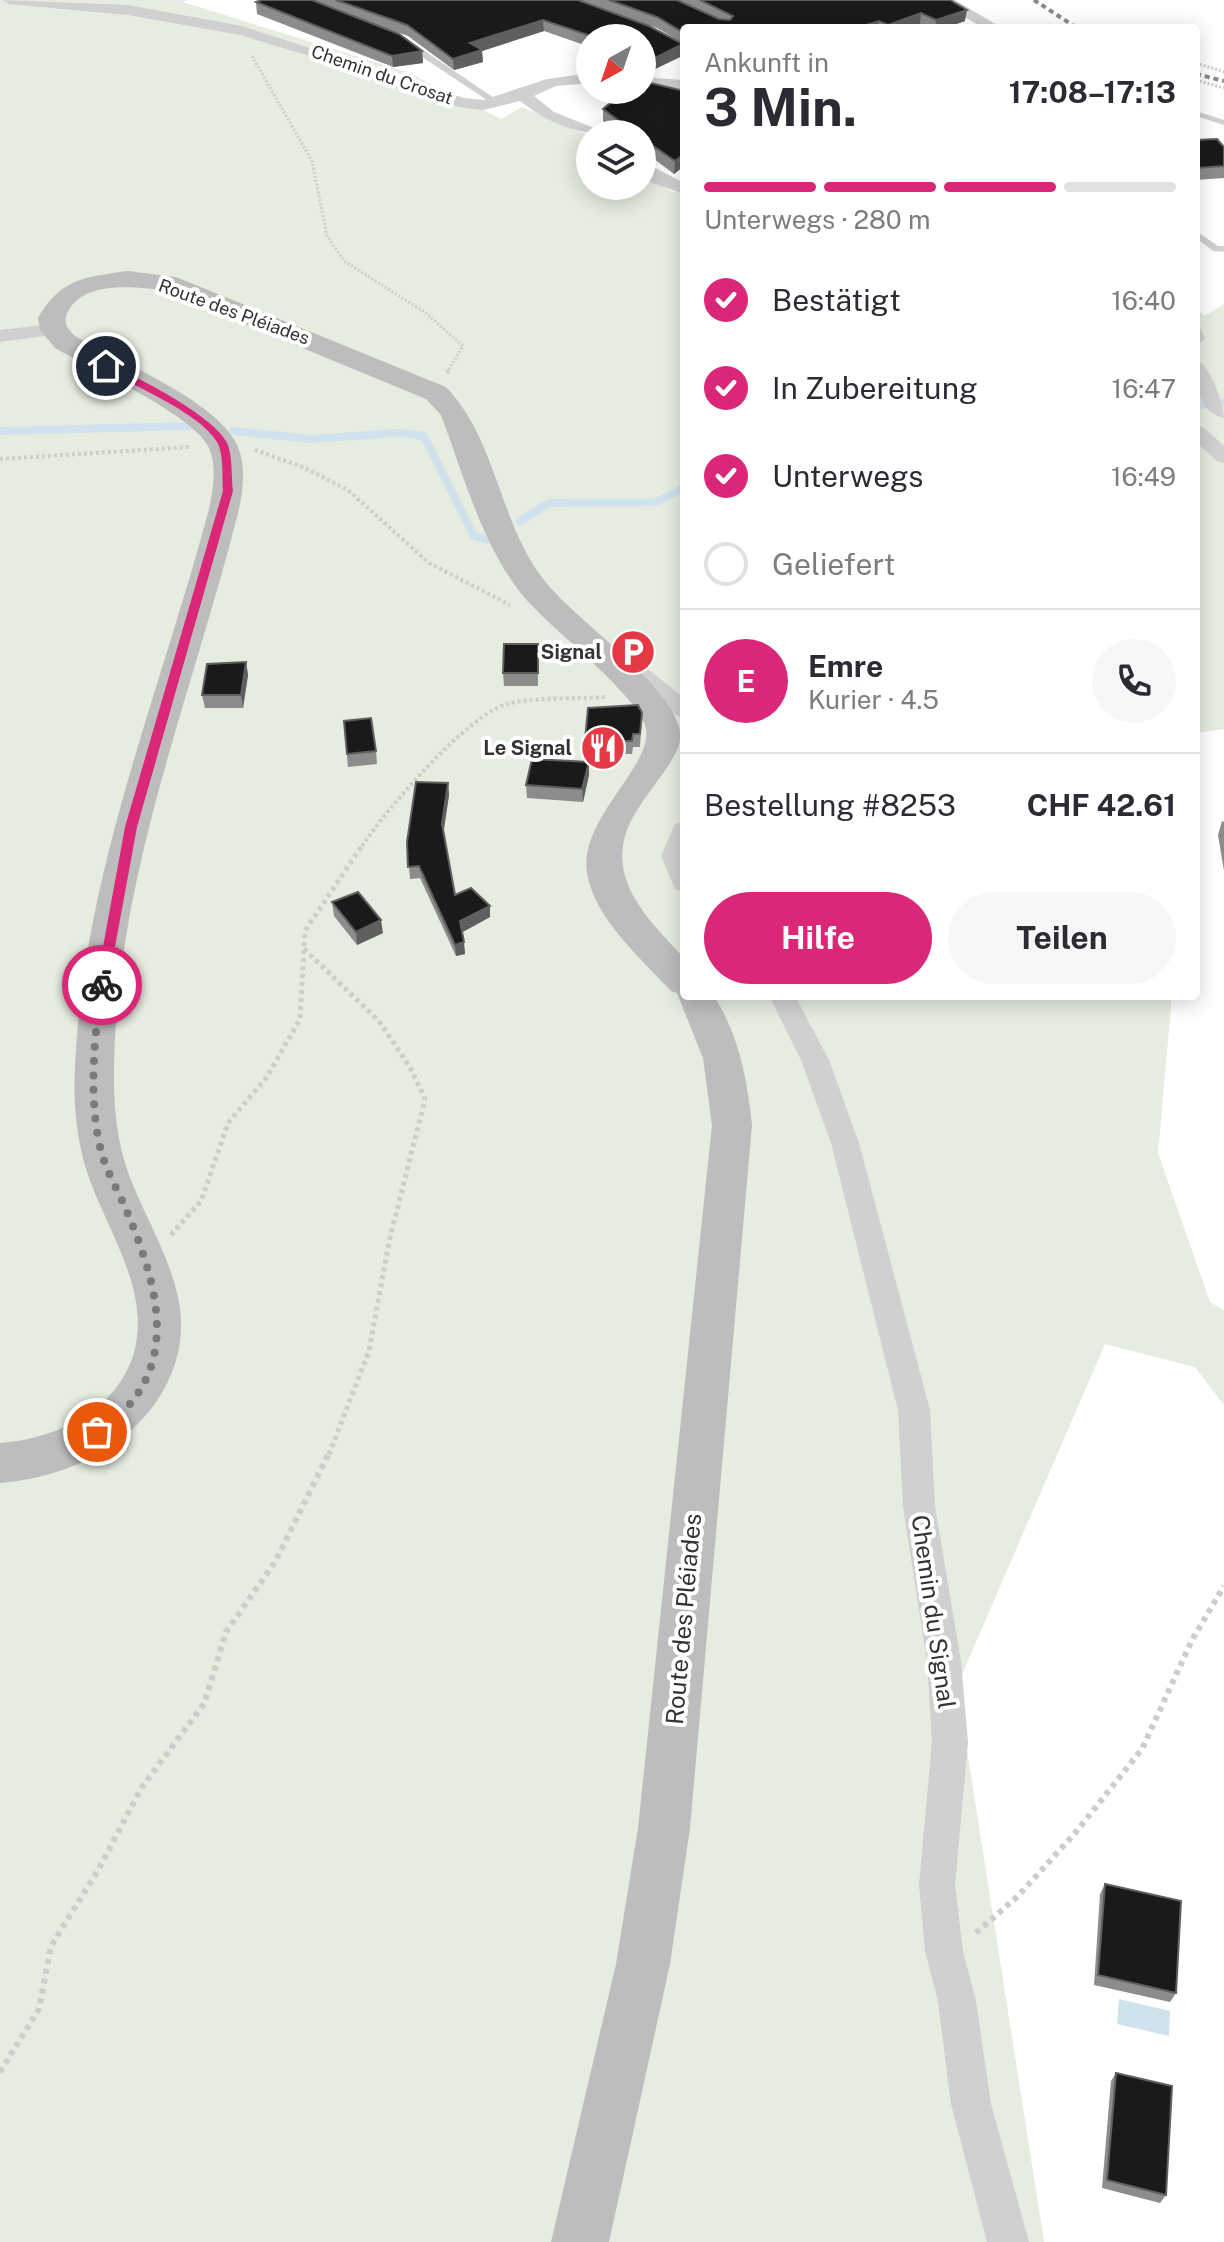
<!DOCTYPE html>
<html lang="de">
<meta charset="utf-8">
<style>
body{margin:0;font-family:"Public Sans",sans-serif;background:#f7f7f7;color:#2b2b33;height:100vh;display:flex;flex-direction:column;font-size:30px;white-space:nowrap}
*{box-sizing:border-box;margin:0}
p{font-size:26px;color:#7c7c81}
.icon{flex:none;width:44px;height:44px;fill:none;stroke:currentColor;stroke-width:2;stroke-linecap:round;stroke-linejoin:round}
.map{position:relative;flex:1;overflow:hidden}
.side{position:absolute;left:680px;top:24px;width:520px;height:976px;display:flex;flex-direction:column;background:#fff;border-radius:8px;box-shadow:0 4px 20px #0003}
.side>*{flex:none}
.needle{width:52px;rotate:220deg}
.buttons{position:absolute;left:576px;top:24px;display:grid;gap:16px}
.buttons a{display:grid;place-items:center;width:80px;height:80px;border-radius:50%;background:#fff;box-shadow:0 4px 20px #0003;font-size:40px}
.pin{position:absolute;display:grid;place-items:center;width:68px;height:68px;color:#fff;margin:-34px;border:4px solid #fff;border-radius:50%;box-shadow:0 2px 8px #0007}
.courier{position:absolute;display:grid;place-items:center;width:80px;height:80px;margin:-40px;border:6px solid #db2777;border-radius:50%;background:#fff;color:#222;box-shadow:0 2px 10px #0007}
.headline em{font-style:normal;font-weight:700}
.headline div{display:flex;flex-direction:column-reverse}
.headline{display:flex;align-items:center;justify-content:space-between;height:136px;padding:0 24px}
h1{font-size:52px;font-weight:700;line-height:60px}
.bar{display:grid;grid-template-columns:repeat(4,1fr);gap:12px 8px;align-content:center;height:96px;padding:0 24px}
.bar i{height:10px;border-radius:6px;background:#e1e1e2}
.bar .selected{background:#db2777}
.bar p{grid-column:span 4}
.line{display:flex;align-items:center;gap:20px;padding:0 24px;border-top:2px solid #e1e1e2}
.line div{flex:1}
.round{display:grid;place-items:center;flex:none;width:84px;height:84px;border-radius:42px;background:#f7f7f7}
ol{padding:0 24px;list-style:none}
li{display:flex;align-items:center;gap:24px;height:88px}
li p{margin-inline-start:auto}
li .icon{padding:8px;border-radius:50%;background:#db2777;color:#fff;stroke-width:4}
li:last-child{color:#7c7c81}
li i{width:44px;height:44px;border:4px solid #e1e1e2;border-radius:50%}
.primary-button{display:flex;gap:16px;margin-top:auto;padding:16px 24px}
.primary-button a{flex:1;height:92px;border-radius:48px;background:#db2777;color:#fff;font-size:32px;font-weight:700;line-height:92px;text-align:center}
.primary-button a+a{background:#f7f7f7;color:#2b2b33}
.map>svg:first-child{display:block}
.green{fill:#e6ecdf}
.water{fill:#cfe2ee}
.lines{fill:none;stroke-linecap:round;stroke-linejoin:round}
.stream{stroke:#cfe2ee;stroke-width:8}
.path-far3{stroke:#cdcdcd;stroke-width:3;stroke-dasharray:2 2;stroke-linecap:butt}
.path-far2{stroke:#cdcdcd;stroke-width:4;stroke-dasharray:3 3;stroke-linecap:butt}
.path-far1{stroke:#cdcdcd;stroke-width:5;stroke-dasharray:4 4;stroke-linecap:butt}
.path{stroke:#cdcdcd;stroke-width:6;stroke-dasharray:5 5;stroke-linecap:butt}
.lane{fill:#d0d0d0;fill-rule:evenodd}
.street{fill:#d0d0d0;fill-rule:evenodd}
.secondary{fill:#bdbdbd;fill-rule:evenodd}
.rail{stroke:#888;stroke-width:4;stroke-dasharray:5 4;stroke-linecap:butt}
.wall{fill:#8c8c8c}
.shaded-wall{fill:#5f5f5f}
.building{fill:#1a1a1a;stroke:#5f5f5f;stroke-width:2}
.route{fill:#db2777}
.done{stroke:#7a7a7a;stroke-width:8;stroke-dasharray:0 14.4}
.labels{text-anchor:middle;stroke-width:8;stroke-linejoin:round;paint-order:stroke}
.far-street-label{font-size:18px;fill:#333;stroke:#fff}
.poi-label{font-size:20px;font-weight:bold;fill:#333;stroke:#fff;text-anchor:end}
.near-street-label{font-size:24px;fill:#333;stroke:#fff}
</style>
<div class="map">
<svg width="1224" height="2242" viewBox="0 0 1224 2242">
<rect width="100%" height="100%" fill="#fff"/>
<path class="green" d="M0 0H187L183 2 407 72 501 119 522 107 590 136V186H642V174L671 191 684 193V996H1172L1158 1153 1210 1302 1224 1310V1405L1195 1367 1105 1344 957 1686 1044 2242H0Z
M1224 304V729L1196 733V307L1204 316Z"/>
<path class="water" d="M1119 1999 1170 2011 1169 2036 1117 2024Z"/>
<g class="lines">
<path class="stream" d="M1196 405 1224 403
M0 431 192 426
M233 431 310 439 398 433 424 436 474 536 489 540
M520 521 549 503 656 502 684 488"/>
<path class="path-far3" d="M252 56 312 161 327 236 344 261 426 313 463 346 448 371
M1196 63 1224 72
M1196 80 1224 88"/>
<path class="path-far2" d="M447 373 450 369
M255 450 303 467 348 490 429 563 510 605
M0 459 190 447
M362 846C386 810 466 716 507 704 530 697 580 699 606 697"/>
<path class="path-far1" d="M304 949 379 1021 411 1069 425 1099 389 1242 369 1351 328 1457
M171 1235 201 1201 228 1123 267 1077 300 1019 305 931 363 844"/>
<path class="path" d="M976 1933 1018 1896 1076 1832 1142 1749 1192 1640 1224 1586
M0 2072 39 2009 51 1946 97 1872 142 1787 204 1704 226 1632 275 1562 328 1455"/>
<path class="lane" d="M407 43H413L500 102 493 104 407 47Z
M1196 111 1224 120V125L1196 116Z
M1196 231 1218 246H1224V252L1213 251 1196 238Z
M1196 326 1201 329 1205 339 1196 347Z"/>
<path class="street" d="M2 0 128 5 242 26 464 98 483 100 547 79 590 73V83L556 86 534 96 554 112 609 134C576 134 548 123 520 101L483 110 464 108 411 94 323 60 240 35 128 15 9 4Z
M937 0H955L1002 28H983Z
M642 77 684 80V90L642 87Z
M642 161 684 183V194L650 182 642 175Z
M53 324 62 330 60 334 0 342V330Z
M1196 360C1210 364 1224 405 1224 418 1196 411 1196 383 1196 360Z
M1196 425 1203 427 1224 446V463L1217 461 1196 442Z
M616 648 624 650 684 698V717L676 715 608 660 605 655Z
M684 822V892L675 889 661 856 675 824Z
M769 996H795L829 1060 859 1143 930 1410 935 1507 961 1661 968 1742 955 1885 963 1951 976 2001 991 2104 1029 2242H987L951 2104 938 2001 925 1951 919 1885 932 1742 927 1661 903 1507 898 1410 831 1143 801 1060Z"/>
<path class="secondary" d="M128 271 176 277 446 387C497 440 499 523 544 580 575 620 667 681 679 727 683 742 676 754 668 766 655 786 633 811 626 833 609 885 653 924 684 958V996H714C739 1035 747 1079 752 1125L690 1828 670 1964 609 2242H551L616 1964 638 1828 712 1125 703 1058 677 993 671 991C641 958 595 920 587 873 578 817 658 763 645 725 633 691 551 629 524 597 482 546 464 476 441 415L426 399 162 290C135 287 88 281 70 308 62 320 65 327 75 336 118 362 218 400 238 447 246 466 243 490 239 509 192 697 113 883 114 1080 114 1113 118 1145 129 1175 150 1231 193 1290 178 1353 158 1434 78 1477 0 1483V1443C55 1439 114 1412 133 1356 153 1292 106 1230 87 1172 76 1137 73 1101 75 1065 84 872 160 693 209 509 213 491 217 466 209 448 195 415 89 368 55 348L40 330 38 318C61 278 85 277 128 271Z"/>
<path class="rail" d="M1034 0 1077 28
M1196 74 1224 81"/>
</g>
<path class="wall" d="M262 0H950L965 21 945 28H927L920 25 910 28H684V44L657 28 599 8 682 56 655 69 642 65V38H590V47L544 31 482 51 483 62 454 70 408 36 368 22 422 51 423 63 393 67 257 14 256 2Z
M684 91V166L674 174 642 150V134H621L603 121V109Z
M1196 140 1224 147V178L1196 180Z
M538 644V686H504L503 673Z
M246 662 248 675 243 708H205L202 695Z
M642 713 640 747H633L632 754 585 753V740Z
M344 721 376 751 377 764 348 767Z
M589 775 583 802 527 798 526 785Z
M448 783 449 795 443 832 455 895 490 906V917L462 932 465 954 456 956 420 878 410 879 407 842Z
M1222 821 1224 822V871L1218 835Z
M332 902 383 933 357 945 334 916Z
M1105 1884 1176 1993 1170 2002 1094 1985 1100 1894Z
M1116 2073 1166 2195 1160 2203 1102 2188 1111 2081Z"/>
<path class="shaded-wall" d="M967 10 965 21 945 28H935L936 20Z
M921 13 920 25 910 28H887L888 25Z
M543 20 544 31 482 51 483 62 454 70 453 59 470 43Z
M879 21 878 28H856Z
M683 44 682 56 655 69V58Z
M422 51 423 63 393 67 392 56Z
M684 154V166L674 174 675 161Z
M246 662 248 675 243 708 241 695Z
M589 762V775L583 802 582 789Z
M448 783 449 795 443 836 442 824Z
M490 906V917L461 933 460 921Z
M381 920 383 933 357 945 356 932Z
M464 942 465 954 456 956 455 945Z"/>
<path class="building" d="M262 0H312L399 34 422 51 392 56 256 2Z
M336 0H578L649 26 683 44 655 58 642 53V38H597L543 20 470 43 482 50 453 59 407 25Z
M609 0H677L719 19 730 20 733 16 700 0H950L967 10 936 20 921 13 888 25 879 21 856 28H684V33L657 17Z
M642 81 684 91V154L675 161 642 138V134H637L603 109 626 90H642Z
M1217 139 1224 147V166L1196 168V140Z
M504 644H538V673H503Z
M246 662 241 695H202L207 664Z
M638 705 642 713 640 734H633L632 741 585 740 588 708Z
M371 718 376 751 347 754 344 721Z
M532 759 589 762 582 789 526 785Z
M416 782 448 783 442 824 455 895 471 888 490 906 460 921 464 942 455 945 419 866 408 867 407 842Z
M358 892 381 920 356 932 332 902Z
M1105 1884 1181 1901 1176 1993 1098 1975Z
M1116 2073 1172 2086 1166 2195 1107 2180Z"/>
<path class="route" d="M106 364C135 375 210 414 226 441 233 453 231 476 233 491L137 827 108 985 102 990 96 985 125 827 223 491C222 477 224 454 217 442 200 413 132 385 102 368Z"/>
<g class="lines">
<path class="done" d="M97 1432C108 1423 121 1415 130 1404 179 1346 151 1269 125 1207 117 1189 106 1170 101 1151 88 1099 94 1037 102 985"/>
</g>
<defs>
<g id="parking-disc" transform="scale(2.3)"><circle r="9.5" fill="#e63946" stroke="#fff"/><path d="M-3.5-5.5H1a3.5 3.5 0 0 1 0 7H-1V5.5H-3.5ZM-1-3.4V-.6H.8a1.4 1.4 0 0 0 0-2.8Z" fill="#fff"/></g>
<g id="restaurant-disc" transform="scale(2.3)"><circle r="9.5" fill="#e63946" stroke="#fff"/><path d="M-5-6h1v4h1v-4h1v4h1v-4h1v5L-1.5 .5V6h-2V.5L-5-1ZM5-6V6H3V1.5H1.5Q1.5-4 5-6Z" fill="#fff"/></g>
</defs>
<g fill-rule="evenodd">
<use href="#parking-disc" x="633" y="652"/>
<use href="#restaurant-disc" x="603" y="748"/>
</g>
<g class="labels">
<g class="far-street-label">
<text transform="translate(382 75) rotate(19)" y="6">Chemin du Crosat</text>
<text transform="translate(234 312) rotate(20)" y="6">Route des Pléiades</text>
</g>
<g class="poi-label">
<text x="602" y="659">Signal</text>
<text x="572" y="755">Le Signal</text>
</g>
<g class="near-street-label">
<text transform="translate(933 1612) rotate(82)" y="8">Chemin du Signal</text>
<text transform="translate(684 1619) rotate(-85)" y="8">Route des Pléiades</text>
</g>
</g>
</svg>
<div class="buttons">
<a><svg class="needle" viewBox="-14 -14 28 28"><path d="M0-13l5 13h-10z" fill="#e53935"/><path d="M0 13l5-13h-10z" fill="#7c7c81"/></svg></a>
<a><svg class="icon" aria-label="layers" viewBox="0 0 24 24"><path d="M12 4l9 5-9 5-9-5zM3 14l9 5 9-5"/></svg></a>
</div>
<div class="pin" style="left:97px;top:1432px;background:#ea580c"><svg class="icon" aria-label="bag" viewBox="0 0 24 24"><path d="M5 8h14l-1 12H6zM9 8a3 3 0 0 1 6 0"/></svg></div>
<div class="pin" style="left:106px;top:366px;background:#1f2937"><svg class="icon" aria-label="home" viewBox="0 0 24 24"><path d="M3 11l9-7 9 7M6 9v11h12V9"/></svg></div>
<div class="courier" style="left:102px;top:985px"><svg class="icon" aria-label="bike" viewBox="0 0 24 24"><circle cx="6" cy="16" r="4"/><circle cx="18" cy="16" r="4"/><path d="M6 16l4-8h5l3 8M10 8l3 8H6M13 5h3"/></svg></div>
<section class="side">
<div class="headline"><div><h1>3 Min.</h1><p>Ankunft in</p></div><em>17:08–17:13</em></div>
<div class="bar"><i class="selected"></i><i class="selected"></i><i class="selected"></i><i></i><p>Unterwegs · 280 m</p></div>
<ol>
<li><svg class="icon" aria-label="check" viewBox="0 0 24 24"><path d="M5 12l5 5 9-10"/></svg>Bestätigt<p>16:40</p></li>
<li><svg class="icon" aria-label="check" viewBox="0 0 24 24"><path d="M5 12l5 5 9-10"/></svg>In Zubereitung<p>16:47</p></li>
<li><svg class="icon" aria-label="check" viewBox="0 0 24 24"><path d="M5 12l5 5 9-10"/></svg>Unterwegs<p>16:49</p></li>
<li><i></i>Geliefert</li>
</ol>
<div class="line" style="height:144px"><b class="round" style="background:#db2777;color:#fff">E</b><div><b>Emre</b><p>Kurier · 4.5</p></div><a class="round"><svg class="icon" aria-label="phone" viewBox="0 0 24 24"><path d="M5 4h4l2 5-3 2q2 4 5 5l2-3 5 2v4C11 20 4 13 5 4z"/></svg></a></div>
<div class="line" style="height:104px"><div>Bestellung #8253</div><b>CHF 42.61</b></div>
<div class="primary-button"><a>Hilfe</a><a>Teilen</a></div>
</section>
</div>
